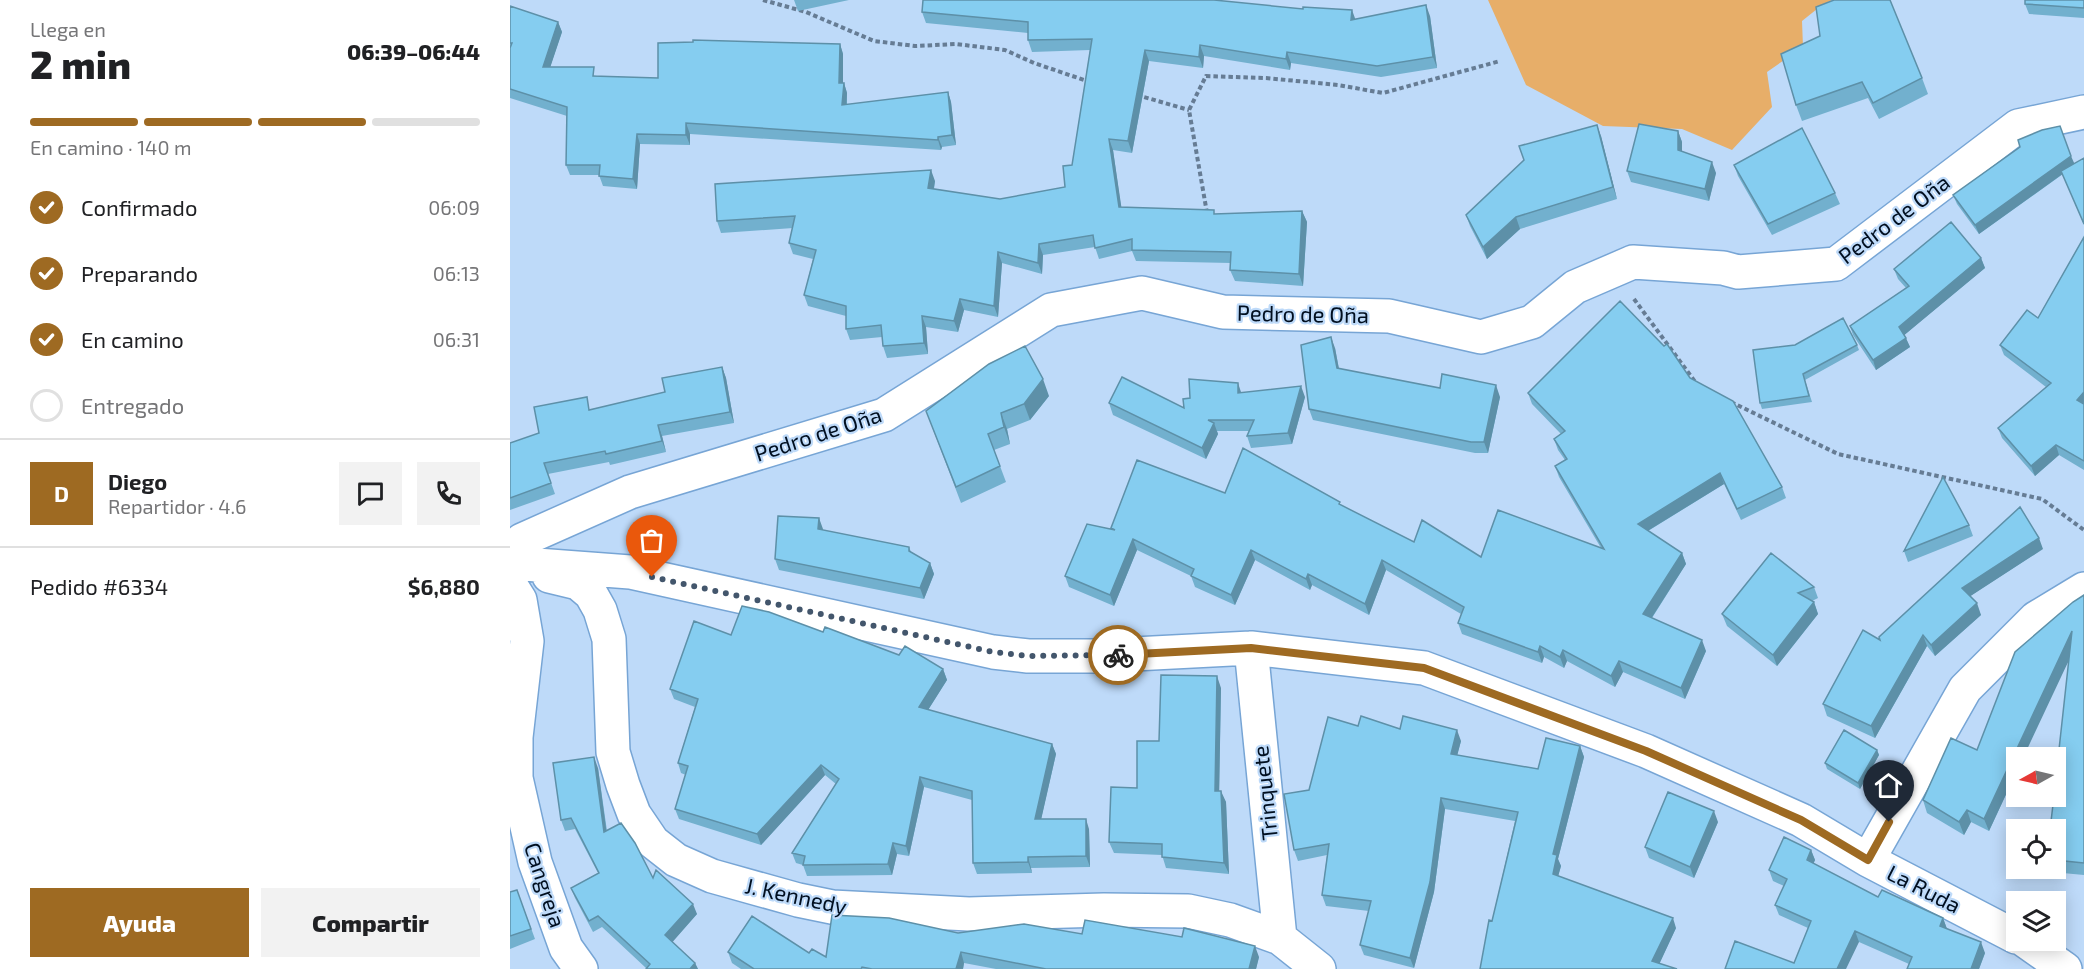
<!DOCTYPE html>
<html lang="es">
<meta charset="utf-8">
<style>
body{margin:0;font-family:"Exo 2",sans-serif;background:#f2f2f2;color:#202124;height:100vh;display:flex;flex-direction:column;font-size:22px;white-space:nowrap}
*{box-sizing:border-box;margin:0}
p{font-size:20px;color:#757577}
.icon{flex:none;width:33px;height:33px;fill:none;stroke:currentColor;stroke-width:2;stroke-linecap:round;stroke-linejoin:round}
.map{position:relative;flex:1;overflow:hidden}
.details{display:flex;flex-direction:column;background:#fff;width:510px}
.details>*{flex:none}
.needle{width:39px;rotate:262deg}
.fabs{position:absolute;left:1496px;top:747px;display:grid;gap:12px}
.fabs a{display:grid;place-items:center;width:60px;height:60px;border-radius:0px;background:#fff;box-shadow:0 3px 15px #0003;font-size:30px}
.pin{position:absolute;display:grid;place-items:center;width:51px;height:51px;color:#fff;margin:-62px -26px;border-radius:50% 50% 50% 0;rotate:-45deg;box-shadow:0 0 6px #0007}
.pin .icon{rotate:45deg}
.courier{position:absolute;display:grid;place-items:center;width:60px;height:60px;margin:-30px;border:4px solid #9e6a22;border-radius:50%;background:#fff;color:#222;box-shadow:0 2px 8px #0007}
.summary em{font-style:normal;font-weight:800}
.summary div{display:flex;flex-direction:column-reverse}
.summary{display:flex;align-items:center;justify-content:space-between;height:102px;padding:0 30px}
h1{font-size:39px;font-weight:800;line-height:45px}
.bar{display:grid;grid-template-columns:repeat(4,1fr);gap:9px 6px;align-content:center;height:72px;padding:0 30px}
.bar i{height:8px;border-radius:4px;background:#e0e0e0}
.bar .on{background:#9e6a22}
.bar p{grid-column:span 4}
.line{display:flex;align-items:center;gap:15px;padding:0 30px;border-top:2px solid #e0e0e0}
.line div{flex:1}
.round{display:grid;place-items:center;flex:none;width:63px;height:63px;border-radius:0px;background:#f2f2f2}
ol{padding:0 30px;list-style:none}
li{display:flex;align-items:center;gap:18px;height:66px}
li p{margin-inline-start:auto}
li .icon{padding:6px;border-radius:50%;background:#9e6a22;color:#fff;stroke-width:4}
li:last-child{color:#757577}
li i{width:33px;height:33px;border:3px solid #e0e0e0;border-radius:50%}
.primary-button{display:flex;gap:12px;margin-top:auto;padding:12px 30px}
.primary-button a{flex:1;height:69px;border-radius:0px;background:#9e6a22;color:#fff;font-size:24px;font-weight:800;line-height:69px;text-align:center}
.primary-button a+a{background:#f2f2f2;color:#202124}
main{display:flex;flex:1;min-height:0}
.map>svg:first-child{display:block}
.green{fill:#e7ae69}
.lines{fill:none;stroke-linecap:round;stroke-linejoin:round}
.minor-casing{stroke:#77a5d5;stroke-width:36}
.path{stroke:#667c94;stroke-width:4;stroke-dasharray:4.5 3;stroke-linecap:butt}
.minor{stroke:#fff;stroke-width:33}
.wall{fill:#72b0ce}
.shaded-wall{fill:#5d90a8}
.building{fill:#85cdf0;stroke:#5d90a8;stroke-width:1.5}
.done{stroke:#43566c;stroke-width:6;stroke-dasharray:0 10.8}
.route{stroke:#9e6a22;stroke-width:8}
.labels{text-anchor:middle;stroke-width:4.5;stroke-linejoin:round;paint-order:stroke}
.street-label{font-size:22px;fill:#010f20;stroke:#bedaf9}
</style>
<main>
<section class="details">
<div class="summary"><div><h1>2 min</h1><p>Llega en</p></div><em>06:39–06:44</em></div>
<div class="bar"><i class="on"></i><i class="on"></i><i class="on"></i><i></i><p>En camino · 140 m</p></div>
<ol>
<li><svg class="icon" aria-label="check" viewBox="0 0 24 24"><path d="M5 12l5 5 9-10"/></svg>Confirmado<p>06:09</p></li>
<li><svg class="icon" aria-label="check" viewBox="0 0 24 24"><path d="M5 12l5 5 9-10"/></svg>Preparando<p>06:13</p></li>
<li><svg class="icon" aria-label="check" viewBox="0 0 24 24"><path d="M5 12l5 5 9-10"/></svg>En camino<p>06:31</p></li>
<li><i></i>Entregado</li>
</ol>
<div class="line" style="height:108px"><b class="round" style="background:#9e6a22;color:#fff">D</b><div><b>Diego</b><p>Repartidor · 4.6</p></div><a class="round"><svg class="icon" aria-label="chat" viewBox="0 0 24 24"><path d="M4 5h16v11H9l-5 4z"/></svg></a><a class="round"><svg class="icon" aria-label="phone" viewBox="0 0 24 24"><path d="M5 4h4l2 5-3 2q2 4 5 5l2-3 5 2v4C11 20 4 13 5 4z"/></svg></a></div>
<div class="line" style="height:78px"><div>Pedido #6334</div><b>$6,880</b></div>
<div class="primary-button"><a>Ayuda</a><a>Compartir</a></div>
</section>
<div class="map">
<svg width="1574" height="969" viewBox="0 0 1574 969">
<rect width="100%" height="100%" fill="#bedaf9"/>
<path class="green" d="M978 0H1322L1312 5 1292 21 1293 47 1257 72 1262 107 1222 150 1172 129 1093 126 1016 85Z"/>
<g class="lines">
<g class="minor-casing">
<path id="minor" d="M0 550 12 540 120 492 374 415 541 310 632 293 713 312 879 316 971 337 1022 322 1065 287 1123 262 1213 268 1228 272 1326 264 1508 126 1574 112
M0 563 120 572 483 652 518 656H585L741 648 914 668 1136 751 1291 820 1358 860 1506 937
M39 576 68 583 81 594 90 610 99 639 103 752 113 785 124 814 143 842 166 860 202 876 288 900 322 907 459 914 594 910 678 911 720 920 770 938 809 969
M0 584 10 600 17 641 6 737V778L25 862 56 948 71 969
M741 648 770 938
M1358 860 1455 689 1526 618 1574 589
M1514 940 1555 969"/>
</g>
<path class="path" d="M253 0 296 12 364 41 405 46 446 44 495 50 524 63 580 82
M627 95 679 110
M697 213 679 110 696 76 756 78 828 85 873 93 990 61
M1124 299 1186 383
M1221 402 1328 454 1532 499 1574 530"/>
<use href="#minor" class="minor"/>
</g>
<path class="wall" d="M284 0H339L288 11Z
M1574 0V18L1519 14 1515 4Z
M0 6 48 22 52 32 40 67 87 76 148 78 330 44 333 54V83H334L337 93V105L438 92 441 102 446 145 432 147 431 150 180 134V145L130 144 127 189 93 186 89 175H60L56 165 57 116 0 98Z
M412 12 845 20 920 16 927 68 871 77 781 63 780 70 694 56 693 68 639 61 622 153 603 150 611 207 705 214 792 211 797 222 793 286 725 281 720 270 721 263 626 261 622 251 589 259 585 247 533 255 532 274 492 263 488 317 454 310 448 332 416 327 418 354 377 358 373 346 372 337 340 340 336 329V316L298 306 294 295 303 259 283 254 279 243 283 228 211 233 207 221 425 181 424 189 490 199 555 187 562 165 580 50 522 52 518 40V33L416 23Z
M1310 36 1412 78 1418 94 1369 119 1358 98 1292 121 1286 105Z
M1168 131 1172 142V151L1206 173 1199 201 1121 182 1117 171Z
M1091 136 1107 199 1010 229 977 259 960 226 956 215 1014 161Z
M1574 158V225L1553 174 1469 234 1447 204 1443 195 1564 164Z
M1224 165 1325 193 1330 204 1262 235 1228 176Z
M1574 237V470L1549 455 1525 476 1492 438 1488 428 1536 387 1494 355 1490 345 1528 318Z
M1471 258 1475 268 1394 335 1400 347 1366 370 1343 335 1340 326 1396 288 1388 279 1384 269Z
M1285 345H1347L1349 350 1295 380 1302 402 1252 409 1250 403Z
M825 348 829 369 930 388 990 397 978 453H965L803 420 799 409Z
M212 367 216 378 224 423 152 436 156 452 100 465 99 462 38 474 45 494 0 510V443L155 392Z
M1180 378 1272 487 1276 498 1231 520 1214 484 1138 531 1172 553 1176 564 1142 618 1196 651 1175 699 1113 672 1105 687 1057 661 1054 668 1034 657 1032 663 952 634 948 623 951 614 876 570 859 615 802 585 800 590 745 560 725 605 685 587 681 576 627 550 604 606 559 587 555 576 602 529 715 493 832 506 904 542 971 557 1091 548 1049 477 1045 466 1055 460 1048 450 1044 439 1051 434 1022 404 1018 393Z
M731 393 795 397 782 444 741 448 737 436 739 431H707L708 434 696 459 603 415 599 403 674 408Z
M539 396 520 420 497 429 500 444 484 450 496 482 451 503 416 411Z
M309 518 312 530 399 547 401 552 420 563 424 574 414 599 269 570 265 559Z
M1459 525 1463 536 1398 562 1394 551Z
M1533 549 1460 596 1471 615 1425 656 1417 646 1365 738 1317 716 1313 704 1370 640Z
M1304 587 1308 598 1302 601 1304 602 1308 614 1267 666 1217 626 1212 614Z
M1574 595V875L1542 872 1540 868H1545V830L1559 660 1506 758V773L1479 831 1461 822 1454 835 1417 813 1413 800 1467 750Z
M313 632 389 655 433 669 437 680 418 710 542 744 546 754 531 819 579 829 580 867 521 868 522 873 467 874 463 863 462 800 414 787 399 856 387 854 382 875 297 876 293 865 286 863 282 853 326 784 315 775 251 845 169 819 165 809 176 775 171 773 168 763 185 707 164 699 160 689 221 635Z
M711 688 709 791 716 802 719 874 656 868 652 855 604 853 599 842 627 788 649 741Z
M848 726 890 729 951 741 947 755 1028 769 1070 746 1074 757 1048 859 1051 866 1048 876 1166 928 1149 964 982 921 1005 821 935 809 924 892 904 968 854 955 850 945 859 911 816 906 812 895 817 855 788 861 784 850 799 790Z
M1367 750 1369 755 1350 789 1317 769 1315 763Z
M88 768 97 831 143 878 187 914 162 942 185 963 188 969H136V968L92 927 83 932 65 898 61 888 88 873 65 829 55 831 51 820Z
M1208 822 1184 878 1139 858 1135 847Z
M1301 850 1305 860 1303 864 1368 897 1433 918 1437 929 1475 953 1469 969H1397L1399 964 1349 942 1284 963 1298 928 1269 915 1265 905 1274 886 1263 881 1259 870Z
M7 890 25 939 0 949V892Z
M448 933 572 934 749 957 746 969H486L454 963 453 969H231L222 963 218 952 299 953 316 957Z"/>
<path class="shaded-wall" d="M916 5 920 16 927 68 923 57Z
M842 10 846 21 841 20Z
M48 22 52 32 37 77 33 67Z
M330 44 333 54V93L329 83Z
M690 45 694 56 693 68 689 57Z
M635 50 639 61 622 153 618 141Z
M777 52 781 63 780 70 776 59Z
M334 83 337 93 336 115 332 105Z
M438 92 441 102 446 145 442 135Z
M176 123 180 134V145L176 135Z
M1087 125 1091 136 1107 199 1103 187Z
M1168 131 1172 142V161L1168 150Z
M127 134 130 144 127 189 123 179Z
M428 137 432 147 431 150 428 140Z
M599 139 603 150 613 218 609 207Z
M1561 156 1565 165 1469 234 1465 225Z
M1202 162 1206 173 1199 201 1195 189Z
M421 170 425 181 422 199 418 188Z
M792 211 797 222 793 286 789 274Z
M1006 217 1010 229 977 259 973 247Z
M529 244 533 255 532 274 528 263Z
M488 252 492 263 488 317 484 306Z
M1471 258 1475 268 1392 337 1389 327Z
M450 299 454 310 448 332 444 321Z
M412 316 416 327 418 354 414 343Z
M821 337 825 348 831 380 827 368Z
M1396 338 1400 347 1366 370 1363 360Z
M212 367 216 378 224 423 220 412Z
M533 379 539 396 520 420 514 404Z
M728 383 732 395 728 393Z
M986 385 990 397 978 453 974 442Z
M791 386 795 397 782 444 778 433Z
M1574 392V406L1567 400Z
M491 413 497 429 500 444 494 427Z
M704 423 708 434 696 459 692 448Z
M148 425 152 436 156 452 152 441Z
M1546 445 1549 455 1525 476 1521 466Z
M1210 473 1214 484 1131 535 1128 524Z
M309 518 313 529 312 540 308 529Z
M1529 538 1533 549 1456 599 1452 588Z
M623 539 627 550 604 606 600 595Z
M741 550 745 560 725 605 721 595Z
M1172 553 1176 564 1137 625 1133 614Z
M872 560 876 570 859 615 855 604Z
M420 563 424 574 414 599 410 588Z
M798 574 802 585 800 590 796 579Z
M1304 602 1308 614 1267 666 1263 655Z
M1467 603 1471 615 1425 656 1421 645Z
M1562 631 1567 643 1513 758H1506V773L1479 831 1474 819Z
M1413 635 1417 646 1365 738 1361 726Z
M1192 640 1196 651 1175 699 1171 688Z
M1030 646 1034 657 1032 663 1028 652Z
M1053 650 1057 661 1054 668 1050 657Z
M1109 661 1113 672 1105 687 1101 676Z
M433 669 437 680 413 718 409 707Z
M707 676 711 688 709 802 705 791Z
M947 730 951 741 945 764 941 754Z
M542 744 546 754 529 829 525 819Z
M1070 746 1074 757 1048 859 1051 866 1046 884 1043 874V854Z
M1367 750 1369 755 1350 789 1348 783Z
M84 757 88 768 98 843 94 832Z
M311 765 315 775 251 845 247 834Z
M410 777 414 787 399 856 396 846Z
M711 791 716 802 719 874 714 863Z
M931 798 935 809 924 892 904 968 900 958Z
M1457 810 1461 822 1454 835 1449 822Z
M1204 811 1208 822 1184 878 1180 867Z
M576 819 579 829 580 867 576 856Z
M383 843 387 854 382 875 378 864Z
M1301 850 1305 860 1300 871 1297 860Z
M518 857 521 868 522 873 518 862Z
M183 904 187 914 159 946 155 935Z
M1163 918 1166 928 1147 969 1142 961Z
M1433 918 1437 929 1433 937 1430 926Z
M1345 931 1349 942 1336 969H1327Z
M1471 942 1475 953 1469 969H1461Z
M745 946 749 957 746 969H739Z
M451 952 454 963 453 969H446Z
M185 963 188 969H180Z"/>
<path class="building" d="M413 0H704L793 9V7L842 10 841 20 916 5 923 57 867 66 777 52 776 59 690 45 689 57 635 50 618 141 599 139 609 207 704 210V214L792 211 789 274 720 270 721 252 622 250V239L585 248 583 235 529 244 528 263 488 252 484 306 450 299 444 321 412 316 414 343 373 346 371 325 336 329V306L294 295 306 250 279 243 285 216 207 221 205 184 421 170 418 188 490 199 555 187 553 166 562 165 582 39 518 40V22L412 12Z
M1324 0H1380L1412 78 1363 103 1352 82 1286 105 1271 54 1310 36 1306 7Z
M1515 0H1574V8L1515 4Z
M0 6 48 22 33 67H84L83 76 148 78V43L183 42V40L330 44 329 83H334L332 105 438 92 442 135 428 137V140L176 123V135L127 134 123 179 89 176 90 165H56L57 107 0 89V48L2 43H0Z
M1129 124 1168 131V150L1202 162 1195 189 1117 171Z
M1087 125 1103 187 1006 217 973 247 956 215 1014 160 1009 146Z
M1550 126 1561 156 1465 225 1443 195 1510 147 1508 140 1532 130Z
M1292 128 1325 193 1258 224 1224 165Z
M1574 158V224L1551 171Z
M1441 222 1471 258 1389 327 1396 338 1363 360 1340 326 1399 286 1384 269Z
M1574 237V392L1567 400 1574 404V461L1546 445 1521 466 1488 428 1541 383 1490 345 1517 310 1528 318Z
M1110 301 1154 346 1157 344 1180 378 1223 401 1272 487 1227 509 1210 473 1128 524 1172 553 1133 614 1192 640 1171 688 1109 661 1101 676 1053 650 1050 657 1030 646 1028 652 948 623 954 607 872 560 855 604 798 574 796 579 741 550 721 595 681 576 684 569 623 539 600 595 555 576 577 524 605 530 601 528 627 460 715 493 733 448 830 502 829 504 904 542 912 520 971 557 988 510 1094 549 1045 466 1057 459 1044 439 1055 431 1018 393Z
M1333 318 1347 345 1293 374 1299 396 1250 403 1243 350 1285 345Z
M821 337 827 368 930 388 932 374 986 385 974 442H961L799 409 791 345Z
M515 346 533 379 514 404 491 413 494 427 478 434 490 466 446 487 416 411 479 364Z
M212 367 220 412 148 425 152 441 96 454 95 451 34 463 41 483 0 498V443L29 433 24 407 77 397 79 410 155 392 152 378Z
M612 377 674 408 673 399 680 398 679 379 728 383V393L791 386 778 433 737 436 744 420H698L704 423 692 448 599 403Z
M1433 477 1459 525 1394 551Z
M1510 507 1529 538 1452 588 1467 603 1421 645 1413 635 1361 726 1313 704 1353 630 1370 640 1369 637Z
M268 516 309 518 308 529 399 547V551L420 563 410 588 265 559Z
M1261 553 1304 587 1288 593 1304 602 1263 655 1212 614Z
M1574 595V863L1545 860V830H1540L1544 796H1545V786L1562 631 1474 819 1457 810 1449 822 1413 800 1441 738 1467 750 1505 652 1563 602Z
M232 606 259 612 313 632 315 627 389 655 395 646 433 669 409 707 542 744 525 819H576V856L518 857V862L463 863 462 791 410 777 396 846 383 843 378 864 293 865 295 856 282 853 329 779 311 765 247 834 165 809 178 766 168 763 188 699 160 689 184 621 221 635Z
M651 675 707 676 705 791H711L714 863 652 857V844L599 842 601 787 627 788V741H649Z
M851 716 890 729 893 716 947 730 941 754 1028 769 1036 738 1070 746 1043 854 1047 855 1043 874 1163 918 1142 961 1167 969H970L979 920 982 921 1008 812 931 798 920 882 900 958 850 945 861 901 812 895 819 844 784 850 774 794 799 790 818 717 848 726Z
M1334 730 1367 750 1348 783 1315 763Z
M84 757 94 832 111 823 125 843 143 878 146 870 183 904 155 935 185 963 180 969H136L140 964 88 916 79 921 61 888 89 873 61 818 51 820 43 763Z
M1158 792 1204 811 1180 867 1135 847Z
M1274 837 1301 850 1297 860 1368 897 1372 890 1433 918 1430 926 1471 942 1461 969H1397L1402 957 1345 931 1327 969H1215L1225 941 1284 963 1301 921 1265 905 1277 879 1259 870Z
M7 890 21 929 0 936V892Z
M322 915 379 918 448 933 514 924 572 934 575 920 672 937 674 928 745 946 739 969H536L451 952 446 969H362L352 967 351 969H244L218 952 242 916 299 953 302 949 316 957Z"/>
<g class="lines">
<path class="done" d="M142 577 483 652 518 656 608 655"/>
<path class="route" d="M608 655 741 648 914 668 1136 751 1291 820 1358 860 1379 822"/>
</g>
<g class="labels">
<g class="street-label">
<text transform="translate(1384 219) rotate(-37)" y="8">Pedro de Oña</text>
<text transform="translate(793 314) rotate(1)" y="8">Pedro de Oña</text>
<text transform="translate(308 434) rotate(-18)" y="8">Pedro de Oña</text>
<text transform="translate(755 793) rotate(-96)" y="8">Trinquete</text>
<text transform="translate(35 885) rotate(72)" y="8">Cangreja</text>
<text transform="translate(1414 889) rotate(27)" y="8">La Ruda</text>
<text transform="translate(286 896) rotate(12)" y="8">J. Kennedy</text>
</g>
</g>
</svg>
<div class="fabs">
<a><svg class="needle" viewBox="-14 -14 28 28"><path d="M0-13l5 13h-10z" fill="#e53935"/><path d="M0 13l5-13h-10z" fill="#757577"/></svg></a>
<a><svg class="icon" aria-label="locate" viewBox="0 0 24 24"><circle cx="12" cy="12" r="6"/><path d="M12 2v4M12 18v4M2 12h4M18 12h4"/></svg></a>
<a><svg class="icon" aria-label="layers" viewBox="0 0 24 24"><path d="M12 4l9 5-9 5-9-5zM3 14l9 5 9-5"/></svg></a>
</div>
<div class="pin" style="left:142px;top:577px;background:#ea580c"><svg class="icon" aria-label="bag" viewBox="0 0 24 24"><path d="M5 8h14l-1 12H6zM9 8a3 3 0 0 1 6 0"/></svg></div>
<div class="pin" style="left:1379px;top:822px;background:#1f2937"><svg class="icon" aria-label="home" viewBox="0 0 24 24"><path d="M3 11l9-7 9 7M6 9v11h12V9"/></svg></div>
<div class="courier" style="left:608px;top:655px"><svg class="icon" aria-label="bike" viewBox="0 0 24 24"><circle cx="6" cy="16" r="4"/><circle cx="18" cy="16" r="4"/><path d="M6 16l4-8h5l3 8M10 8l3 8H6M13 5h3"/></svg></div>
</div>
</main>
